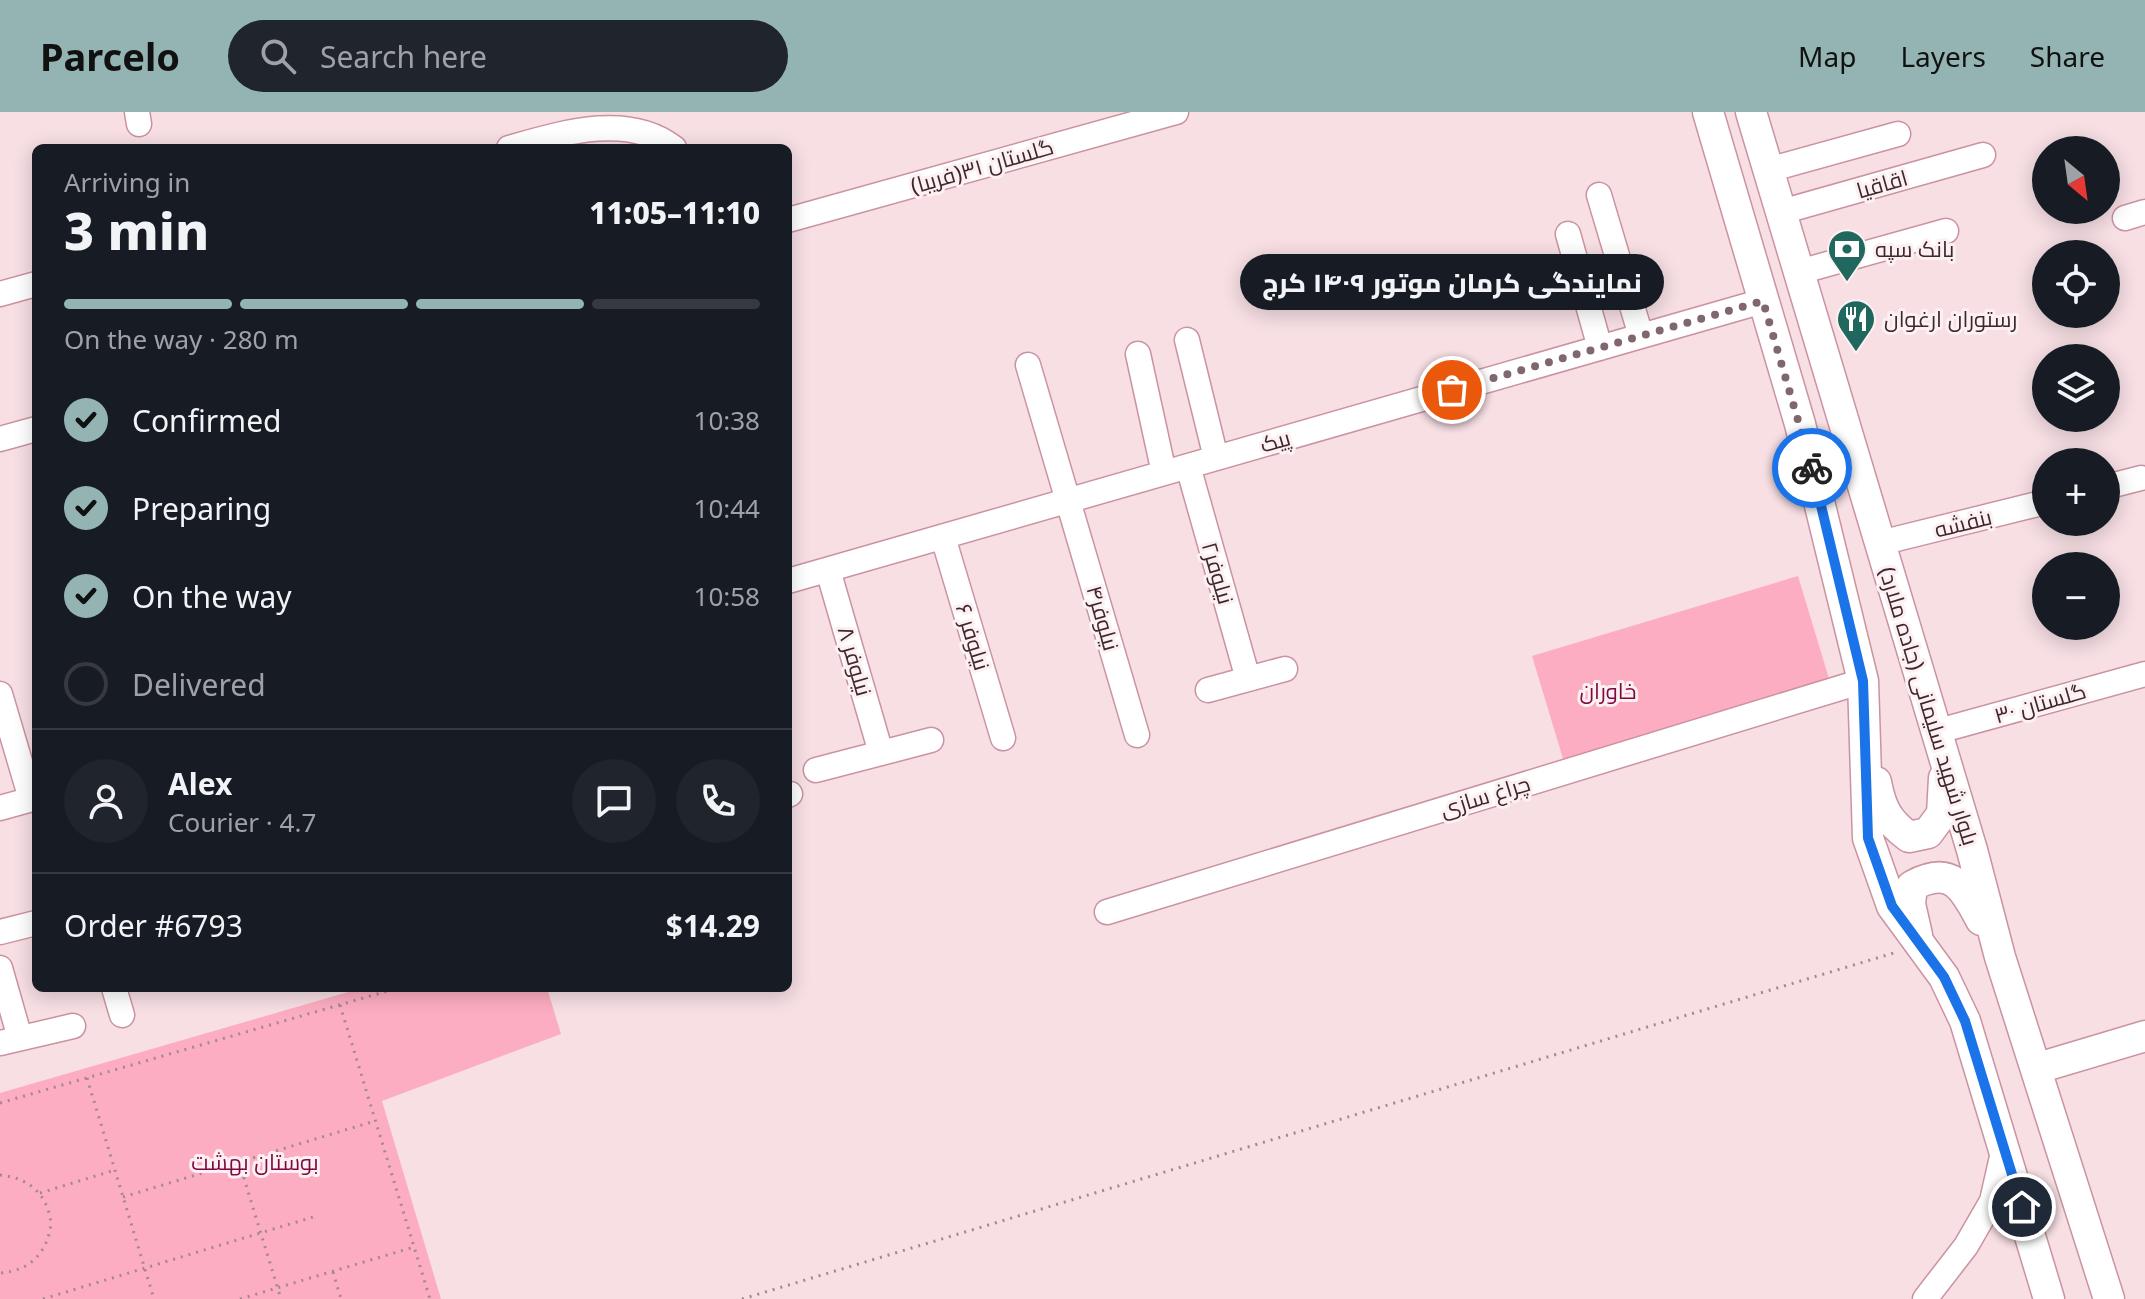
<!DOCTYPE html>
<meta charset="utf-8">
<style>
body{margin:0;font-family:"Noto Sans",Cairo,sans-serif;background:#20242c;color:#f1f3f6;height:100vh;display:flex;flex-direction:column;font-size:30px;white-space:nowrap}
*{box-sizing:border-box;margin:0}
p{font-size:26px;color:#9ea1a6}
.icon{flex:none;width:44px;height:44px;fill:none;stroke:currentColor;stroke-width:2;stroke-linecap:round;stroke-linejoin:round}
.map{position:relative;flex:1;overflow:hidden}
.side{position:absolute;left:32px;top:32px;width:760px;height:848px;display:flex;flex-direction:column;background:#171b24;border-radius:12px;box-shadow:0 4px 20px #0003}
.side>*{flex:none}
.needle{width:52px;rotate:151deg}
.controls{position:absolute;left:2032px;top:24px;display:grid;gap:16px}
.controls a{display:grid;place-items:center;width:88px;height:88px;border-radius:50%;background:#171b24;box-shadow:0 4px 20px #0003;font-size:40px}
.pin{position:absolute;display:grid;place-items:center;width:68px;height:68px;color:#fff;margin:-34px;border:4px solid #fff;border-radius:50%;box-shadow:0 2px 8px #0007}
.courier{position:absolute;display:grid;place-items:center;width:80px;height:80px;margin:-40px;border:6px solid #1a73e8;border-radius:50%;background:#fff;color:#222;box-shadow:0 2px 10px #0007}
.bubble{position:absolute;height:56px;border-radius:28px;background:#171b24;box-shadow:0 4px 20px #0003;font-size:26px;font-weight:800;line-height:56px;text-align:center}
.head em{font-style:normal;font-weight:800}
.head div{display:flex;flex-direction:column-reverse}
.head{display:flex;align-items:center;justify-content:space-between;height:136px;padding:0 32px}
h1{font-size:52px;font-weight:800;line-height:60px}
.bar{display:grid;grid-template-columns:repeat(4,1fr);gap:12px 8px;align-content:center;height:96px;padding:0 32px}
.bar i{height:10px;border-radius:6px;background:#363941}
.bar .current{background:#93b4b2}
.bar p{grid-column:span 4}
.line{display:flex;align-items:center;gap:20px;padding:0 32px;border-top:2px solid #363941}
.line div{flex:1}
.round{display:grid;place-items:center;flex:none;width:84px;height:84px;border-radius:42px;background:#20242c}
ol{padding:0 32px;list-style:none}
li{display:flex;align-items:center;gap:24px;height:88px}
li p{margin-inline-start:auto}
li .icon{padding:8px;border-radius:50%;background:#93b4b2;color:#111;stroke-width:4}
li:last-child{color:#9ea1a6}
li i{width:44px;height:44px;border:4px solid #363941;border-radius:50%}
header{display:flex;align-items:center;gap:48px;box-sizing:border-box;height:112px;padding:0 40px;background:#93b4b2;color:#111}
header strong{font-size:38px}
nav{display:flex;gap:44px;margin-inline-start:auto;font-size:28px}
.search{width:560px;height:72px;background:#20242c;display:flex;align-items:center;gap:20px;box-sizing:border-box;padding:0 28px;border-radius:44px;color:#9ea1a6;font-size:30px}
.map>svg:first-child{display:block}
.green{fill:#fdadc2}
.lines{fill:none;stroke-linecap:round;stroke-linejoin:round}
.minor-casing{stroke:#cb93a1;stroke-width:27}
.major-casing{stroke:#cb93a1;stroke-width:33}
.path{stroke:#a1898f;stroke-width:3;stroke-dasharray:2 6;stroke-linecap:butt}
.minor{stroke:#fff;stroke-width:24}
.major{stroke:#fff;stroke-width:30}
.done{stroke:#7f676d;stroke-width:8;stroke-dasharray:0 14.4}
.route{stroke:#1a73e8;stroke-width:10}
.labels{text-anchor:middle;stroke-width:6;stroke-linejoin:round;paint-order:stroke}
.street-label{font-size:22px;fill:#3e272d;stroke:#fcf0f2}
.poi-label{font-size:22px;fill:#3e272d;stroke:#fcf0f2;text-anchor:start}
.park-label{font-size:22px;fill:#7f083e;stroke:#fcf0f2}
</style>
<header>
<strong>Parcelo</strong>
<div class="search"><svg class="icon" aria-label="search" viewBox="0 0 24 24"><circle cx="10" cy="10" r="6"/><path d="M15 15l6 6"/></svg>Search here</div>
<nav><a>Map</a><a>Layers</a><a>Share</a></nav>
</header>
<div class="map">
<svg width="2145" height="1187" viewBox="0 0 2145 1187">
<rect width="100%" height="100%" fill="#f7dfe4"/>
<path class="green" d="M1798 464 1830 570 1564 650 1532 544Z
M362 876H547L561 922 382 989 441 1187H0V981Z"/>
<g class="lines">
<g class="minor-casing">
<path id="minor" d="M137 0 139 12
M509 36C562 21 628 0 674 36
M1768 58 1898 22
M1599 83 1641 224
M1781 100 1983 43
M2125 106 2145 100
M788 108 1176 0
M1568 122 1600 236
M1799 160 1946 119
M0 182 36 172
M1187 228 1216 346
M1138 242 1164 361
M1028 253 1137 623
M0 327 36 317
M1188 354 1248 567
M2106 375 2141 366
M943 425 1003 626
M1880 431 2046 390
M828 458 881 641
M788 469 1763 189
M1208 578 1285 557
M0 582 31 687
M1935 620 2145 562
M816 658 931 628
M788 683 790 682
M0 696 36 686
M1107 800 1863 569
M0 820 36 811
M0 856 20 926
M114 876 122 903
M0 931 73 914
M1925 1187 1966 1134 1992 1089 2004 1036"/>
</g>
<g class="major-casing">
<path id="major" d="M1708 0 1800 312 1863 569 1868 726 1892 794 1944 865 1965 909 2049 1187
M1751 0 1972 738 2000 845 2109 1187
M1876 670C1881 696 1887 709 1909 725L1928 721 1942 702 1944 666
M1917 823 1910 792 1912 774C1951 752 1964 775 1981 808
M2038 956 2145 924"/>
</g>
<path class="path" d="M340 893 430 1187
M87 966 154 1187
M0 991 398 876
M239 1050 281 1187
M0 1063C30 1066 48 1083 51 1112 47 1142 29 1159 0 1161
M40 1081 115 1058
M123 1085 375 1009
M333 1160 341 1187
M43 1187 313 1105
M240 1187 414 1135
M742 1187 1897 840"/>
<use href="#minor" class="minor"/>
<use href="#major" class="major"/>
</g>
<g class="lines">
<path class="done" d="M1452 278 1763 189 1812 356"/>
<path class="route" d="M1812 356 1863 569 1868 726 1892 794 1944 865 1965 909 2022 1095"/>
</g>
<defs>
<g id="bank-pin" transform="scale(2)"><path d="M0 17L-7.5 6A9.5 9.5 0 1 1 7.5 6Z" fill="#20685e" stroke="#fcf0f2"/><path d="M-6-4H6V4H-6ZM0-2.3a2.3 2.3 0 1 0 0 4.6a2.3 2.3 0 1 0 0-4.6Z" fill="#fff"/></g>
<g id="restaurant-pin" transform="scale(2)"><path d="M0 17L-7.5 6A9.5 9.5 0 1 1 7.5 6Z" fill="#20685e" stroke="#fcf0f2"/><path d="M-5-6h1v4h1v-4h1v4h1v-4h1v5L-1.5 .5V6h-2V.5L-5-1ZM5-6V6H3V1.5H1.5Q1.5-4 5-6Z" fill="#fff"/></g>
</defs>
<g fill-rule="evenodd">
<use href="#bank-pin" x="1847" y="137"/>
<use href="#restaurant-pin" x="1856" y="207"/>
</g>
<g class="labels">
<g class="street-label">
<text transform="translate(982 54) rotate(-16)" y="8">گلستان ۳۱(فریبا)</text>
<text transform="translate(1882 72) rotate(-16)" y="8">اقاقیا</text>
<text transform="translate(1275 329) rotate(-16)" y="8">پیک</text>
<text transform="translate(1963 411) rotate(-14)" y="8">بنفشه</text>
<text transform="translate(1218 461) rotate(74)" y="8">نیلوفر۲</text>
<text transform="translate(1103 506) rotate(74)" y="8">نیلوفر۴</text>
<text transform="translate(973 525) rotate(73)" y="8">نیلوفر ۶</text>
<text transform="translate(855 549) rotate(74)" y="8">نیلوفر ۸</text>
<text transform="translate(2040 591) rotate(-16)" y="8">گلستان ۳۰</text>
<text transform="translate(1929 594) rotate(73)" y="8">بلوار شهید سلیمانی (جاده ملارد)</text>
<text transform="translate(1485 684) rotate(-17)" y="8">چراغ سازی</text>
</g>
<g class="poi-label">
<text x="1875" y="145">بانک سپه</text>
<text x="1884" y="215">رستوران ارغوان</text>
</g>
<g class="park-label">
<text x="1608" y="587">خاوران</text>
<text x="255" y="1058">بوستان بهشت</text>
</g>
</g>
</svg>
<div class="controls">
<a><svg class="needle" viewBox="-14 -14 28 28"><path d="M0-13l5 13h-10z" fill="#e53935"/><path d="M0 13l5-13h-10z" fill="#9ea1a6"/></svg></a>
<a><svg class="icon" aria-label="locate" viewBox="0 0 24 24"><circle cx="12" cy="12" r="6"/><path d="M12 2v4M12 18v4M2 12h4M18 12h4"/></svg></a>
<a><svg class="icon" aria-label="layers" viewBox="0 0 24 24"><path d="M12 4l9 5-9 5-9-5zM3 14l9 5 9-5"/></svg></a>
<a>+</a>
<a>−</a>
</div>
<div class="pin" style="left:1452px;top:278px;background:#ea580c"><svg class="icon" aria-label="bag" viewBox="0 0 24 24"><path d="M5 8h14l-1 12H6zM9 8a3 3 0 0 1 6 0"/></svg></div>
<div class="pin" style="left:2022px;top:1095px;background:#1f2937"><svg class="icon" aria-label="home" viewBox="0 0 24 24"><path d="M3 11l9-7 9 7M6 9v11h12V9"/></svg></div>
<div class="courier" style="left:1812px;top:356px"><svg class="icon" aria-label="bike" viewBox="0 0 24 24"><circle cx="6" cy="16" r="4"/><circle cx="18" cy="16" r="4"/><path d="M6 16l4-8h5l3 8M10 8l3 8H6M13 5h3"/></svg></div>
<div class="bubble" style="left:1240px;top:142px;width:424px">نمایندگی کرمان موتور ۱۴۰۹ کرج</div>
<section class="side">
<div class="head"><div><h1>3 min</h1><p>Arriving in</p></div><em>11:05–11:10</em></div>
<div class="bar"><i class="current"></i><i class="current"></i><i class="current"></i><i></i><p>On the way · 280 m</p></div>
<ol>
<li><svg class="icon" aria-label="check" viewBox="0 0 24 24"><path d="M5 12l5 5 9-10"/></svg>Confirmed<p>10:38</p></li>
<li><svg class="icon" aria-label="check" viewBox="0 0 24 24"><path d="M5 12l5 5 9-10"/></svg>Preparing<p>10:44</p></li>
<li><svg class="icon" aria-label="check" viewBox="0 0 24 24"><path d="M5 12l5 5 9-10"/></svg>On the way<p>10:58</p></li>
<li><i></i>Delivered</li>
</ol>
<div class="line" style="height:144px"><a class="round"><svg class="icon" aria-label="person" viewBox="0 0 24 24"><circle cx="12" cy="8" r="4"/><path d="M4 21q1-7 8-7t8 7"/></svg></a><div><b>Alex</b><p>Courier · 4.7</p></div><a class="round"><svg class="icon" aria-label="chat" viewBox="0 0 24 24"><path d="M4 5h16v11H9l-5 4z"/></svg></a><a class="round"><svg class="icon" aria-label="phone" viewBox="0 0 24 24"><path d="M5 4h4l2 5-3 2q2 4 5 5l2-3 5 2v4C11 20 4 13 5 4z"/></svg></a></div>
<div class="line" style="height:104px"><div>Order #6793</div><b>$14.29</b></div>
</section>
</div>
